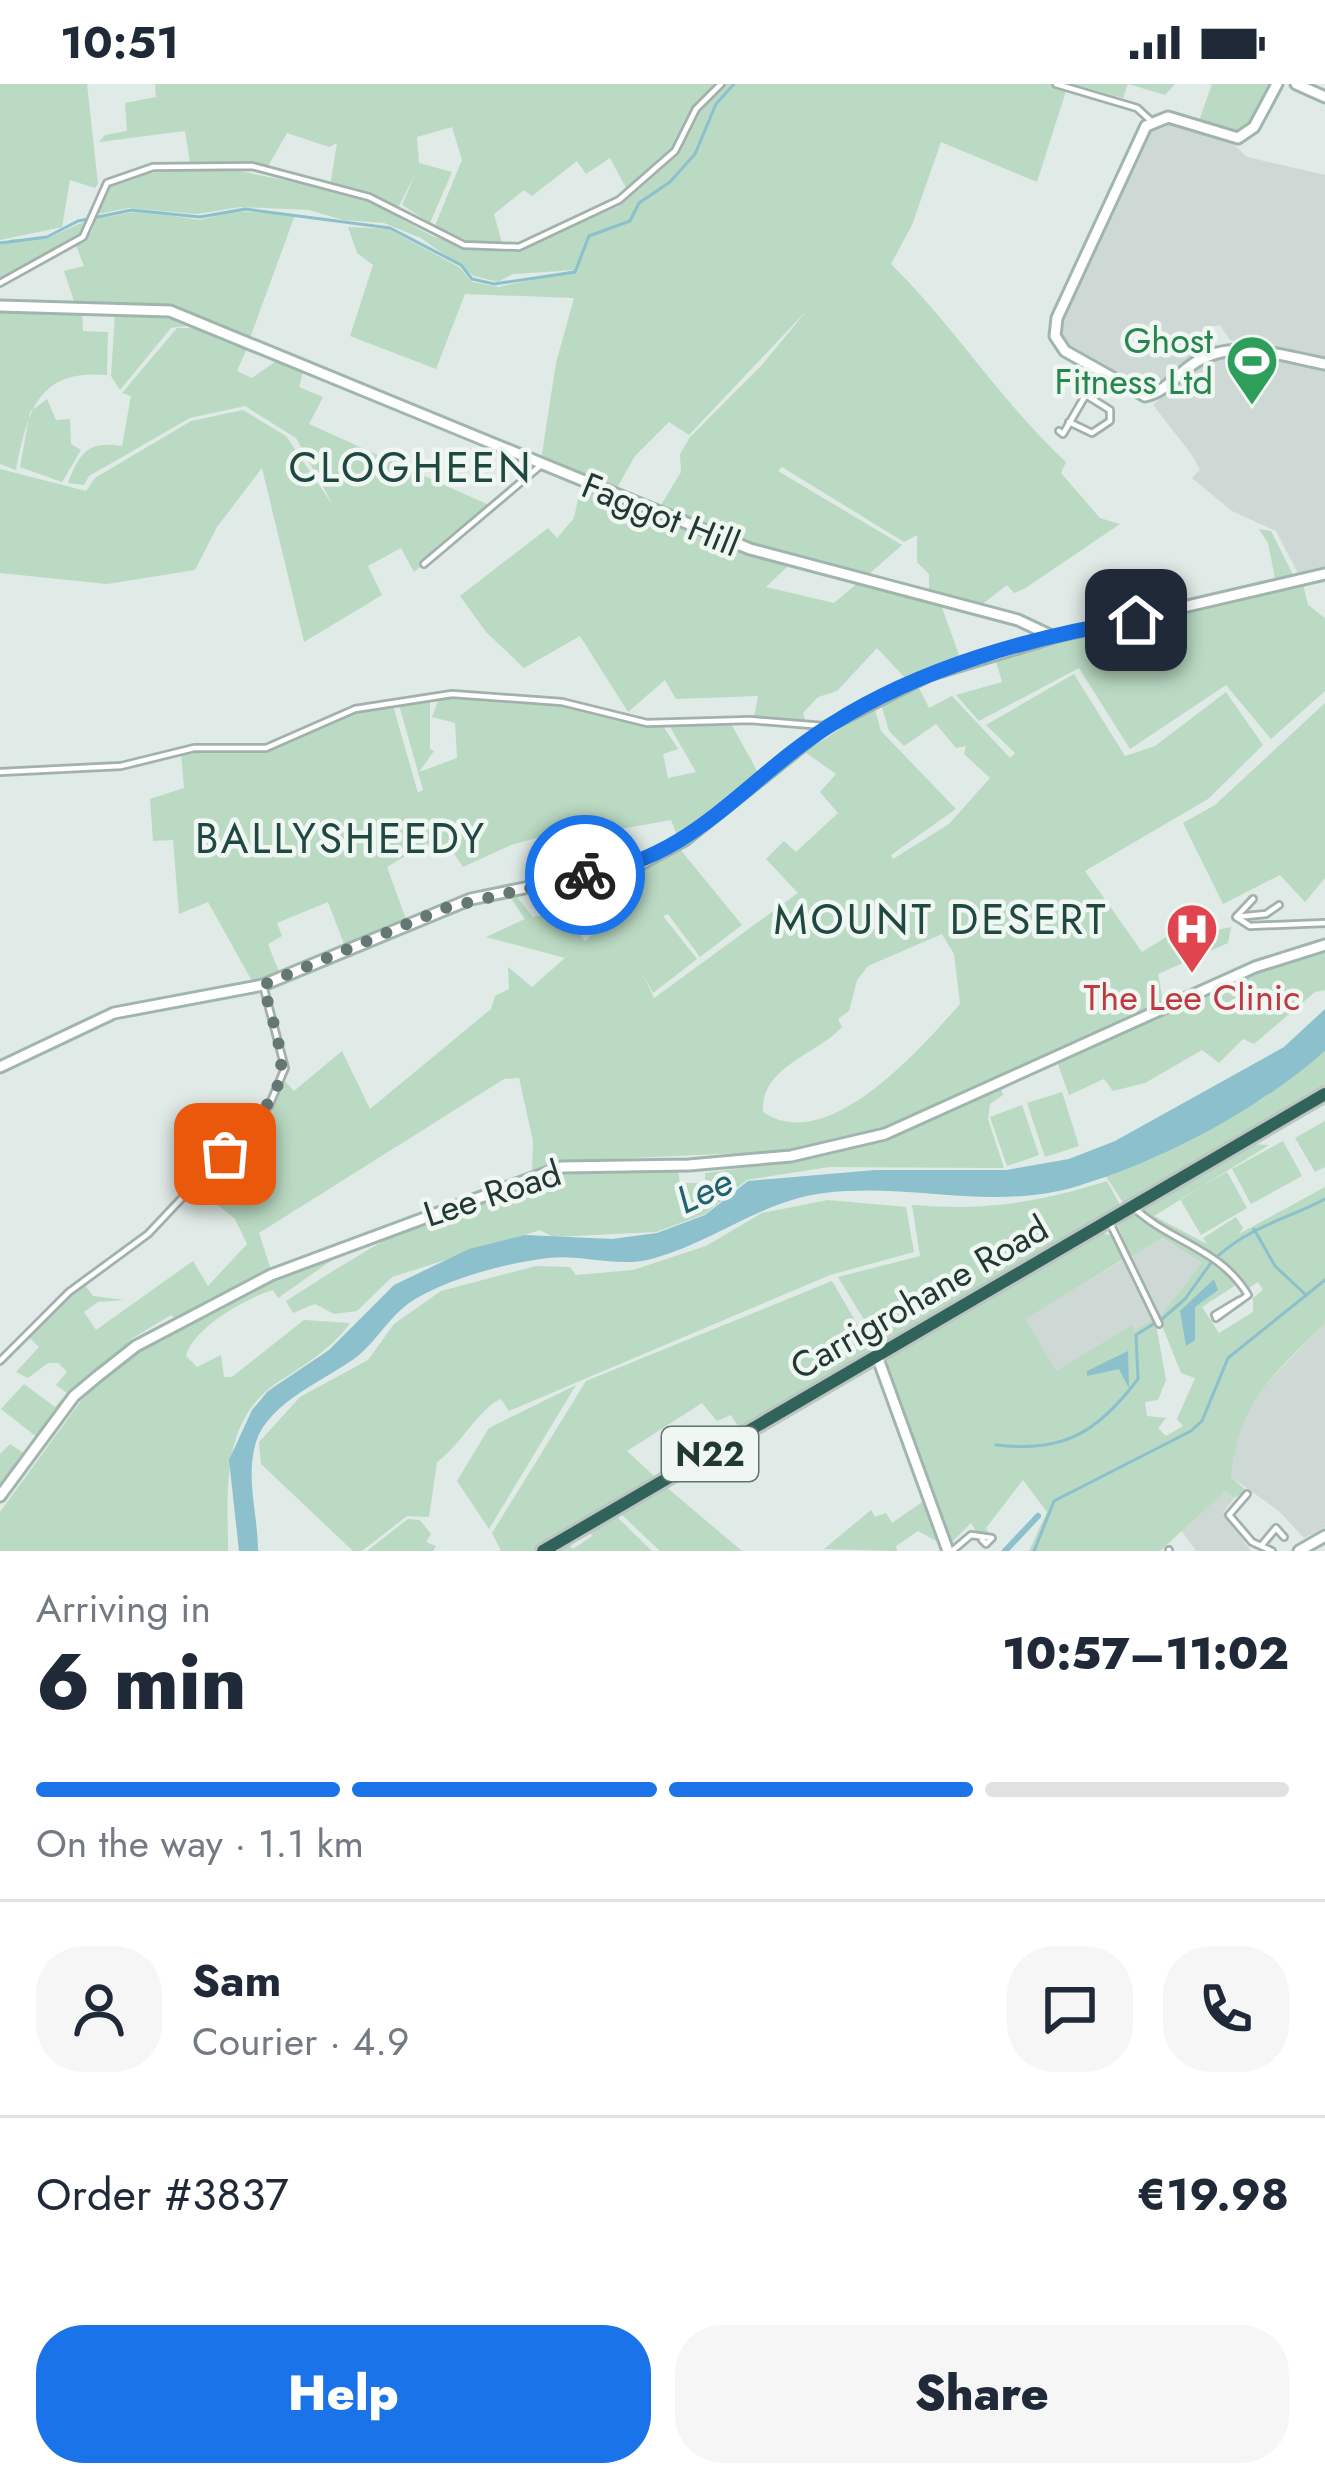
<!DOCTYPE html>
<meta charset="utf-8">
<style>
body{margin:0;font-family:Jost,sans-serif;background:#f6f6f7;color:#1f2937;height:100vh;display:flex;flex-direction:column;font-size:45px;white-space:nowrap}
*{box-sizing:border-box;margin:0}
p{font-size:39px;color:#747a83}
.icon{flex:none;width:66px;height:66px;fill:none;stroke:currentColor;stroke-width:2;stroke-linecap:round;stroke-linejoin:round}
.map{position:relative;height:1467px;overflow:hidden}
.sheet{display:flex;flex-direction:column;background:#fff;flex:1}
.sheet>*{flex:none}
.pin{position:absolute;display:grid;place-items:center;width:102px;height:102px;color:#fff;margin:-51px;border-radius:24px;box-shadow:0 6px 18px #0006}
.courier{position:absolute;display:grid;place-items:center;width:120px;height:120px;margin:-60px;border:9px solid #1a73e8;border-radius:50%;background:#fff;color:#222;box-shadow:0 3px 15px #0007}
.overview em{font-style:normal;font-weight:800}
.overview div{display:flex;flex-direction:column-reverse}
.overview{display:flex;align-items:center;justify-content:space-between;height:204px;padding:0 36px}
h1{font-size:78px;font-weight:800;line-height:90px}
.bar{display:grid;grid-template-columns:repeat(4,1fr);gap:18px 12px;align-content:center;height:144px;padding:0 36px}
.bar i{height:15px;border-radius:9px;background:#e0e1e3}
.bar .active{background:#1a73e8}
.bar p{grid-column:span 4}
.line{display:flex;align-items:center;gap:30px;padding:0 36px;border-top:3px solid #e0e1e3}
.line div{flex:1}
.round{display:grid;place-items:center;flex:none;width:126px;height:126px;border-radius:48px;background:#f6f6f7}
.action{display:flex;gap:24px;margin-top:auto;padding:24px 36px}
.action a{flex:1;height:138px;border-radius:48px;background:#1a73e8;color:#fff;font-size:48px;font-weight:800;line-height:138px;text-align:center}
.action a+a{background:#f6f6f7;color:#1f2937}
.status{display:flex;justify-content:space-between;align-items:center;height:84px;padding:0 60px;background:#fff;direction:ltr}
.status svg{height:33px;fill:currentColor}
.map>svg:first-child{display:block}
.built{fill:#ced9d5}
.green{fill:#badac3;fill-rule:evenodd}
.water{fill:#8bc0cc}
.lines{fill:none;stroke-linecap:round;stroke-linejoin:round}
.stream{stroke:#8bc0cc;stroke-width:3}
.canal{stroke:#8bc0cc;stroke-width:6}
.street-casing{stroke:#a3b1ad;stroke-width:10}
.secondary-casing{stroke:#a0b5ad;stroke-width:15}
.highway-casing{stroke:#bdc4c2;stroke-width:18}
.street{stroke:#fff;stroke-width:4.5}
.secondary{stroke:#fff;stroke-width:9}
.highway{stroke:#306359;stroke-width:12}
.done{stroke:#647772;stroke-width:12;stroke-dasharray:0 21.6}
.route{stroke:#1a73e8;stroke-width:15}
.labels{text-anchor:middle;stroke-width:9;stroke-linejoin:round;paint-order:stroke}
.shield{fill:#f0f7f3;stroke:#60726d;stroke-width:3}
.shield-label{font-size:33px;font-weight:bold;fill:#223933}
.leisure-label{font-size:36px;fill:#27864d;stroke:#f0f7f3;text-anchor:end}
.street-label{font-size:36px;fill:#223933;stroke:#f0f7f3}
.health-label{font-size:36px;fill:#be3a42;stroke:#f0f7f3}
.water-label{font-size:39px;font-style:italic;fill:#216170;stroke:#f0f7f3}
.quarter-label{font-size:42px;letter-spacing:3px;fill:#1f4940;stroke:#f0f7f3}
</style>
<div class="status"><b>10:51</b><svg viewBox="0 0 49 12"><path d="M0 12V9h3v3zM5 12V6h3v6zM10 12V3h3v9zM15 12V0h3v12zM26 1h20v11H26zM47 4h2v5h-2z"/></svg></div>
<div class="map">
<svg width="1325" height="1467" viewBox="0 0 1325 1467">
<rect width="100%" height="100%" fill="#e0eae6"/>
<path class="built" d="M1168 38 1234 61 1247 73 1325 91V274L1230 256 1220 241 1205 244 1196 272 1146 307 1067 263 1060 252V240L1146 48Z
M1251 271 1325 285V483L1300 493 1276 447 1232 427 1192 394 1200 386 1192 371 1153 321 1203 277Z
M1161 1154 1202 1179 1184 1206 1159 1234 1135 1246 1132 1242 1055 1288 1024 1234Z
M1325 1239V1443L1304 1454 1279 1427 1231 1393 1236 1347 1261 1305Z
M1225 1407 1234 1414 1223 1429 1251 1467H1196L1181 1446Z"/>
<path class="green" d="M0 0H87L98 100 95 104 70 96 62 143 0 156Z
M155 0H716L691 25 678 61 627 106 610 74 586 90 577 77 532 112 524 106 494 130 502 159 472 158 434 144 462 76 452 43 417 53 419 79 452 88 430 139 402 121 416 88 399 122 357 105 330 102 337 59 329 63 287 49 267 84 190 78 185 47 99 58 105 51 127 47 125 19 156 13Z
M724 0H1049L1066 7 1037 98 941 58 912 141 891 180C954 242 1001 318 1066 378L1061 389 1100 434 1120 440 1024 505 1014 509 1007 501 980 522 929 508V490L917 478V451L904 458 782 383 778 387 902 461 869 490 771 468 658 426 681 388 680 370 690 353 762 281 808 225 689 351 669 338 635 372 614 409 541 376 556 279 574 214 465 210 436 285 350 252 373 181 357 169 348 143 388 145 459 183 472 198 499 203 576 186 513 190 498 198 474 192 421 154 384 139 343 136 309 126 240 123 197 130 129 124 97 130 103 110 119 96 165 86 230 85 358 111 432 152 464 163 515 168 619 122 677 72 694 35Z
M1074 0H1175L1165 11 1128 0 1123 14Z
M1212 0H1271L1250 38 1232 49 1199 37Z
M139 127 200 136 236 127 295 131 250 254 173 222 75 220 64 187 84 182 76 161 91 149 96 135Z
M90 135 81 150 0 196V161L13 155H46Z
M0 226 82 228 83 247 108 248 107 291C38 285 28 326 16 386L0 380Z
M115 229 173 231 202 240 171 244 120 306 111 292Z
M177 244H205L248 262 237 287 252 294 279 275 304 285 299 303 323 313 309 340 491 422 414 488 401 464 368 482 382 511 304 558 262 384 217 443 195 486 107 500 0 489V385L86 407 95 394 191 337 243 326 286 352 334 423 296 354 245 322 190 334 89 392 84 401 68 399C80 368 88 357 122 362L131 312 122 309Z
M47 315 56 336 70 335 71 360 81 366 62 398 20 383 30 328Z
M581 401 724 460 792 478 766 503 834 519 861 496 940 518 960 574 908 597 877 564 837 607 818 613 803 629 805 636 754 633 758 612 676 615 665 596 628 628 580 552 524 584 486 548 460 512 548 444 557 454 574 434Z
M1259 445 1271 447 1293 491 1275 494 1268 459Z
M1303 500 1308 521 1325 534V607L1271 655 1226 601 1130 665 1079 584 979 637 956 611 1002 598 995 574 1103 543Z
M1074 590 1125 672 1155 662 1226 608 1263 661 1208 715 1085 787 1142 868 1194 836 1203 849 1231 843 1228 859 1158 890 1164 923 1085 952 880 1049 789 1067 587 1076 532 1088 533 1057 519 994 504 995 259 1149 272 1189 178 1237 171 1231 131 1255 133 1263 74 1309 38 1354 1 1325 24 1300 55 1323 67 1309 56 1301 67 1288 58 1279H48L28 1294 16 1288 39 1263 26 1250 85 1201 93 1212 124 1216 98 1218 84 1228 96 1246 193 1177 208 1202 247 1160 235 1135 197 1104 201 1099 218 1111 256 1073 252 1050 284 996 294 1007 342 967 370 1025 491 925 495 912 509 905 508 883 532 903 565 874 486 853 525 835 508 810 513 808 533 833 563 826 585 857 610 835 588 794 679 764 742 841 700 873 668 830 663 832 697 875 653 909 642 889 654 914 798 809 766 775 784 757 796 768 838 729 820 708 836 690 805 668 874 622 881 647 956 725 891 771 893 775 949 740 990 694 964 670 966 662 956 664 936 640 904 662 889 647 881 620 917 600 929 624 952 612 1010 674 1015 669 986 641ZM942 850 954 870 960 920C920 965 828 1072 763 1028 761 982 815 972 842 943L838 935 849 927 857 896 868 882Z
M440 612 553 620 623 638 663 642 678 665 663 670 668 694 696 688 669 641 730 638 760 692 679 756 671 736 576 753 572 744 511 761 463 783 447 759 432 767 427 759 387 783 407 838 346 865 328 818 277 839 282 852 268 860 279 888 252 897 208 818 179 830 173 756 153 757 150 715 184 704 181 669 269 666 343 631 392 618 418 709 423 706 398 617 430 616V665L434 667 419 688 457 674 455 639 432 633Z
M1325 619V794L1305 818 1280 791 1223 820 1183 739 1215 721Z
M1325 865V906L1315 908 1254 960 1243 955 1219 979 1202 966 1145 999 1113 1007 1104 995 1069 1011 1056 975 1255 886Z
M1325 967V1003L1124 1120 1105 1091 1261 1016Z
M1001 1004 1003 1011 990 1020 988 1035 1004 1084 829 1083 747 1096 705 1130 656 1148 553 1153 540 1146 392 1193 357 1227 334 1230 315 1220 293 1229 286 1217C373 1161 480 1093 586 1083 616 1080 650 1094 678 1086L680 1099H705V1089L790 1078 908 1044Z
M1062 1008 1079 1062 1045 1073 1027 1019Z
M1022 1021 1039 1071 1007 1082 990 1033Z
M1325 1037V1083L1315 1088 1295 1054Z
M1283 1057 1302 1092 1251 1120 1232 1085Z
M1250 1060 1269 1061 1154 1132 1207 1160 1203 1154 1236 1133 1243 1144 1239 1150 1325 1103V1239C1273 1292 1239 1315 1231 1393L1247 1407 1234 1414 1225 1407 1160 1467H1029L1047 1428 1023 1396 986 1444 989 1449 979 1452 971 1439 949 1461 884 1280 888 1271 1096 1149 1113 1151 1125 1174 1025 1235 1056 1287 1132 1241 1135 1246 1155 1235 1166 1296 1158 1316 1145 1318 1147 1332 1166 1334 1158 1344 1166 1352 1183 1342 1177 1335 1195 1294 1181 1289 1159 1234 1202 1179 1162 1154 1130 1173 1118 1142 1135 1128 1219 1176 1239 1199 1202 1223 1219 1249 1253 1228V1214L1263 1206 1258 1198 1247 1205 1221 1174 1138 1124Z
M1227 1088 1247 1124 1201 1151 1180 1115Z
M1107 1097 1121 1123 880 1262 838 1193 920 1172 912 1121C987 1127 1036 1119 1107 1097Z
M828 1116 906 1123 914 1168 830 1191 509 1327 501 1315C480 1323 460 1362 437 1378L429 1433 407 1432 362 1467H353L261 1380 259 1358 300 1313 368 1276 394 1240 441 1207 536 1182 570 1183 576 1191 633 1186 706 1162 762 1129Z
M345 1167 278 1214 273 1206C246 1214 193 1244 186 1272L197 1283 221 1271 224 1293H232L304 1236 350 1239C333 1264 303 1282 278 1298 220 1337 228 1405 228 1467H0V1428L91 1303 142 1263 273 1192Z
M832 1197 871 1264 741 1347 731 1331 717 1337 702 1319 627 1367 657 1395 533 1467H501L492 1449 586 1297Z
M576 1301 489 1445 457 1397 489 1344Z
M10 1360 28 1372 0 1405V1370Z
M665 1402 742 1467H660L621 1430 617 1433 652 1467H548L566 1456 573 1465 592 1452 589 1444Z
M928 1414 942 1460 918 1447 896 1462 897 1467 824 1465 871 1426 875 1433 886 1429 892 1439Z
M408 1435 420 1436 431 1450 426 1458 436 1462 433 1467H367Z"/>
<path class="water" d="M1325 925V967C1258 1026 1163 1076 1078 1102 993 1128 910 1098 824 1109 761 1117 715 1157 655 1174 618 1185 585 1170 548 1174 507 1179 453 1193 417 1214 392 1228 380 1253 359 1271 327 1296 269 1317 256 1358 245 1395 258 1430 258 1467H239L229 1376 252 1326 268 1307 329 1266 394 1201 469 1165 525 1151 612 1155 657 1149 705 1131 748 1097 875 1086H1006L1069 1075 1115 1057 1284 963Z
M1214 1195 1218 1206 1195 1223V1256L1186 1262 1180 1227Z
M1128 1267 1129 1304 1119 1285 1087 1292V1287Z"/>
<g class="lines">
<path class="stream" d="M0 159 47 153 78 137 132 126 200 133 245 125 390 144 461 181 472 195 494 200 575 188 589 152 630 137 639 119 670 98 695 70 716 20 734 0
M1254 1145 1275 1182 1306 1211
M1219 1171C1252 1142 1287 1135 1325 1115
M1161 1236 1185 1215 1213 1176
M996 1361C1064 1369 1098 1348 1138 1295L1136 1251 1155 1239
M1034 1467 1054 1417 1191 1347 1202 1337 1228 1274 1325 1196"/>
<path class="canal" d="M1005 1467 1038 1432"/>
<g class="street-casing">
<path id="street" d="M1056 0 1137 24 1150 36
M0 199 83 153 107 99 153 83 252 82 369 113 464 161 519 163 619 116 675 67 696 25 721 0
M1069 338 1092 349 1110 337V326L1086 311
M1059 347 1063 350 1099 288
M424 480 540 382
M0 688 121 682 194 664H266L355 625 452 610 562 618 647 639 750 636 824 642
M1279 821 1266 830 1236 833 1250 842 1325 839
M1236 833 1253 815
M1133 1123C1170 1158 1220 1164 1248 1211L1216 1234
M1109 1137 1159 1240
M1215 1231 1240 1216
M0 1277 69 1208 148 1150 269 1022 285 984 263 901
M1247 1410 1229 1431 1252 1458 1272 1467
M1261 1462 1276 1444 1284 1453
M1169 1466V1467
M952 1467 971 1451 992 1454 986 1460 982 1456"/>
</g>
<g class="secondary-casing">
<path id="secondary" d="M1277 0 1254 43 1238 54 1168 33 1146 42 1057 234 1055 252 1065 267 1145 312C1166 308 1176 291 1193 280 1232 253 1282 272 1325 280
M1296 0 1325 13
M0 222 170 227 750 465 1018 536 1054 553
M0 983 114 929 263 901 471 815 641 780 685 756 826 643 929 591 1054 553 1325 490
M877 1272 948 1467
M0 1412 74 1312 98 1292 136 1262 271 1191 562 1083 689 1081 791 1072 885 1050 1255 883 1325 861
M1299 1467 1325 1452"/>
</g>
<g class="highway-casing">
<path id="highway" d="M543 1467 1325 1010"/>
</g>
<use href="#street" class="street"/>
<use href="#secondary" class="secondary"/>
<use href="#highway" class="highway"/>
</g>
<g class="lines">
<path class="done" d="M225 1070C294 994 290 998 263 901L445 824 585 791"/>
<path class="route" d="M585 791C696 774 744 695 832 640 920 584 1033 552 1136 536"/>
</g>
<defs>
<g id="stadium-pin" transform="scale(2.7)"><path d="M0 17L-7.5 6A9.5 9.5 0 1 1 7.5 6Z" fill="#2e9e5b" stroke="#f0f7f3"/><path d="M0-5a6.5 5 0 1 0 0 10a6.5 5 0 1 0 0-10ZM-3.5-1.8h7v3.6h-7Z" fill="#fff"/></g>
<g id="hospital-pin" transform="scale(2.7)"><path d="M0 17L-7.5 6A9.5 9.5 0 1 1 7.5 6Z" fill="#e0444e" stroke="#f0f7f3"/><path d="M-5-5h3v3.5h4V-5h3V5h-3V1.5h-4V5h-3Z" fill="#fff"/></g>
</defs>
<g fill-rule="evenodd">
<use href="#stadium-pin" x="1252" y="277"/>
<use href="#hospital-pin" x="1192" y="845"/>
</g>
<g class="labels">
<rect class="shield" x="662" y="1343" width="96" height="54" rx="9"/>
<g class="shield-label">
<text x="710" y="1382">N22</text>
</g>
<g class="leisure-label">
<text x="1213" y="269">Ghost<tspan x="1213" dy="41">Fitness Ltd</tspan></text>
</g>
<g class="street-label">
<text transform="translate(661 430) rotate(22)" y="13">Faggot Hill</text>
<text transform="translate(492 1109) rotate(-18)" y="13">Lee Road</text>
<text transform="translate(919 1213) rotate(-30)" y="13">Carrigrohane Road</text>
</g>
<g class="health-label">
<text x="1192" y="926">The Lee Clinic</text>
</g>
<g class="water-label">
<text transform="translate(704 1106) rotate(-25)" y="14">Lee</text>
</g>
<g class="quarter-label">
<text x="411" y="398">CLOGHEEN</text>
<text x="341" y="769">BALLYSHEEDY</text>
<text x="941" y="850">MOUNT DESERT</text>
</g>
</g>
</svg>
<div class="pin" style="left:225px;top:1070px;background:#ea580c"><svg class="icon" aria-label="bag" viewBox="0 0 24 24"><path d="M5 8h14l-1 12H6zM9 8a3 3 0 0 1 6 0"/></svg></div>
<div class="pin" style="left:1136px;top:536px;background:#1f2937"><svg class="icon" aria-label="home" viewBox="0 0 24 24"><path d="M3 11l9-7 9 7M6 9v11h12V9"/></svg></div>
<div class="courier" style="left:585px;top:791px"><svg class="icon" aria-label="bike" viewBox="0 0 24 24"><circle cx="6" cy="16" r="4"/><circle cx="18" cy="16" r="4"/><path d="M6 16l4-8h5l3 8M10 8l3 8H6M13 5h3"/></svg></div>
</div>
<section class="sheet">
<div class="overview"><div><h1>6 min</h1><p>Arriving in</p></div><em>10:57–11:02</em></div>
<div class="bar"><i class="active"></i><i class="active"></i><i class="active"></i><i></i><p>On the way · 1.1 km</p></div>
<div class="line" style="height:216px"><a class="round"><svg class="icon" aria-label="person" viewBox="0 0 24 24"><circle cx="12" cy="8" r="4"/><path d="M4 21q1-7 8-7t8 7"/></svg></a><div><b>Sam</b><p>Courier · 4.9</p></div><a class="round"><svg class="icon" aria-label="chat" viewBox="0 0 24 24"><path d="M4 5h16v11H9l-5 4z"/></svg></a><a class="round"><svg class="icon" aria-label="phone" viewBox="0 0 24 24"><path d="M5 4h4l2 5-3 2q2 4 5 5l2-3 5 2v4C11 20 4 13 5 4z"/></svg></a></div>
<div class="line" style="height:156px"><div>Order #3837</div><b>€19.98</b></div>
<div class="action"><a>Help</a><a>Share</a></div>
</section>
